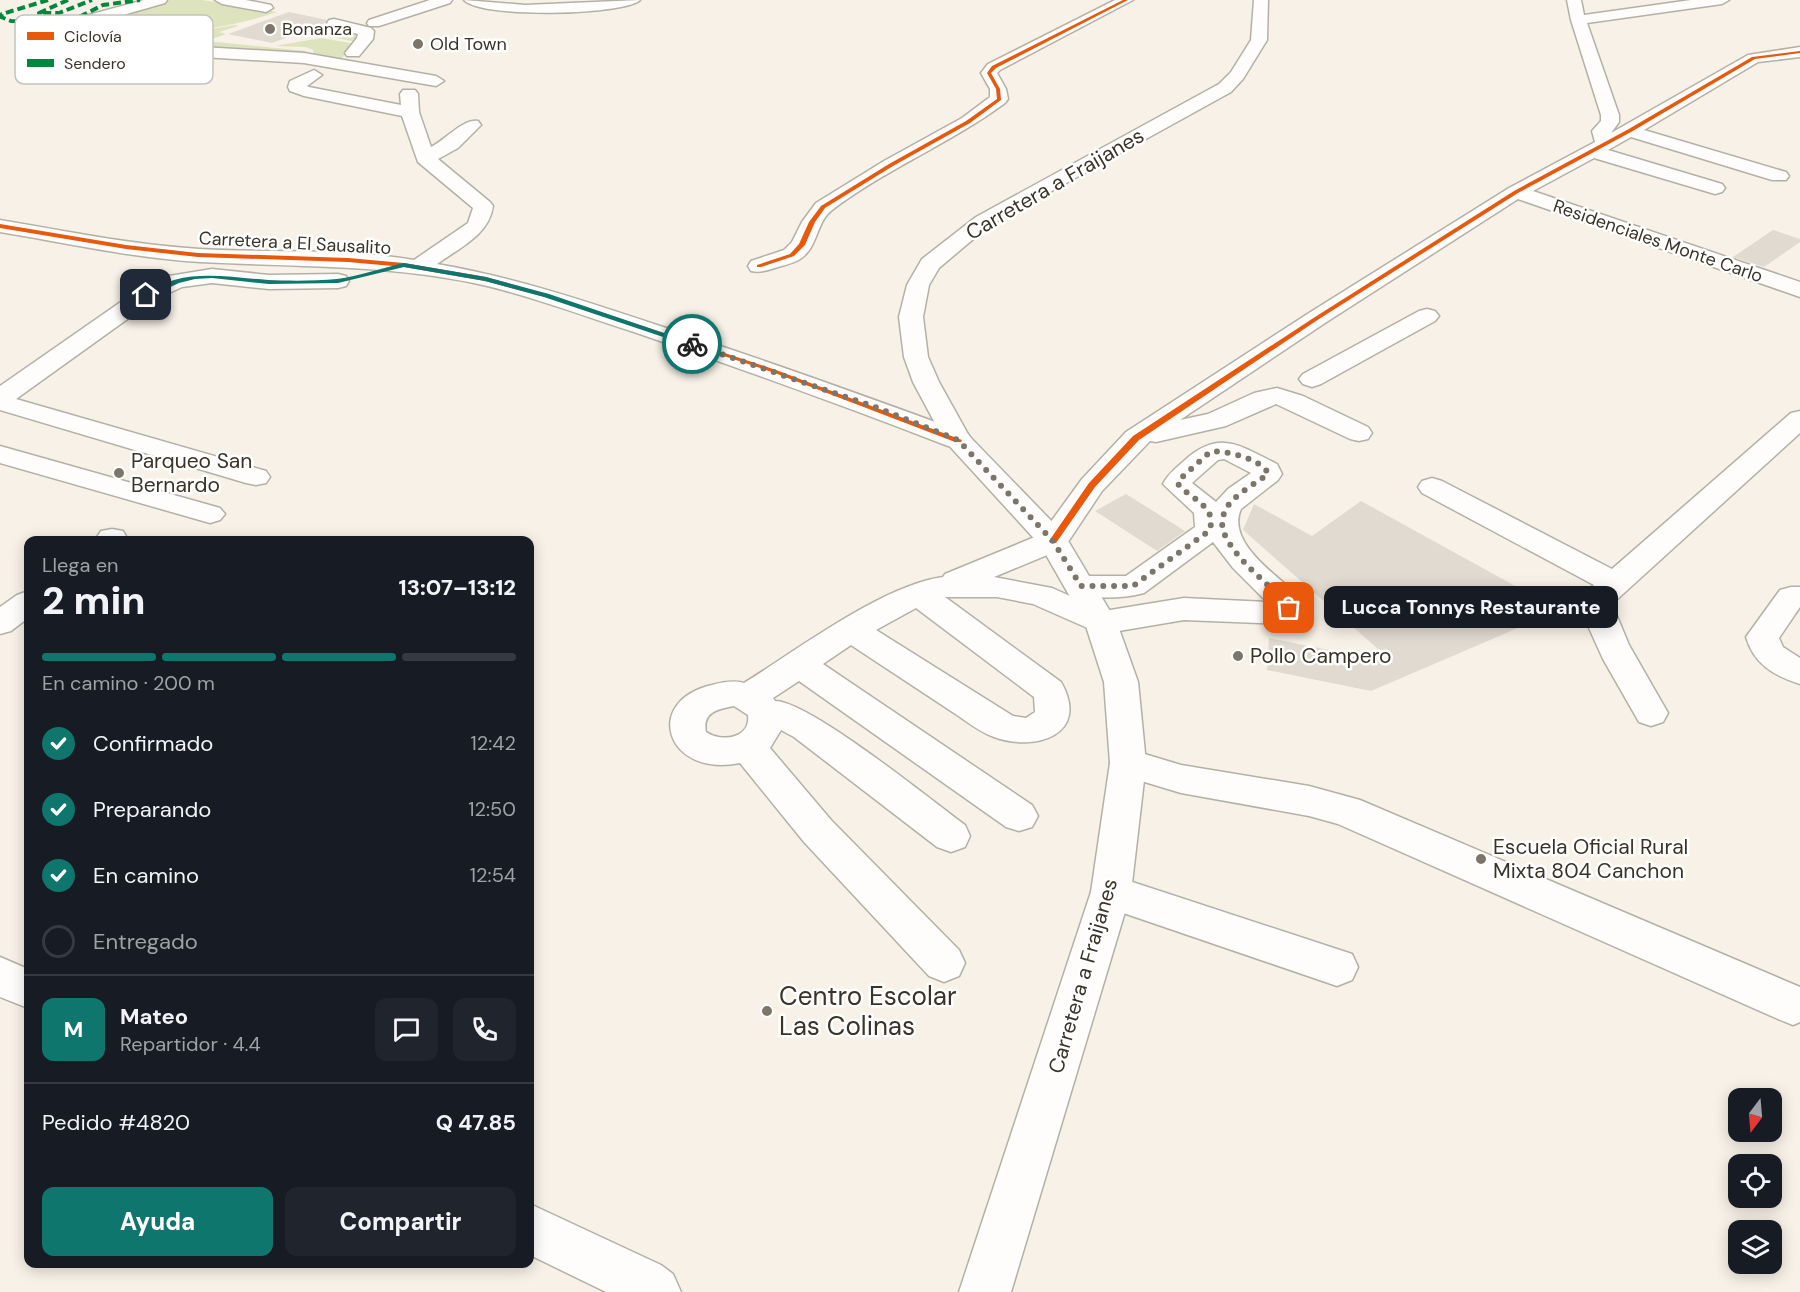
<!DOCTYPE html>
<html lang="es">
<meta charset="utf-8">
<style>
body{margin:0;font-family:"DM Sans",sans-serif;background:#20242c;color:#f1f3f6;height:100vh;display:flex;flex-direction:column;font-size:22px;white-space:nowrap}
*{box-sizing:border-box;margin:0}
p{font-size:20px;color:#9ea1a6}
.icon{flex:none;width:33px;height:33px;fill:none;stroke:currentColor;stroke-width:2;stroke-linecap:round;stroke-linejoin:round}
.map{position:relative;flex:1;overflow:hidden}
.panel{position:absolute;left:24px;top:536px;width:510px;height:732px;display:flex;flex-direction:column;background:#171b24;border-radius:12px;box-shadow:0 3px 15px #0003}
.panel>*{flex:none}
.needle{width:39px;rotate:196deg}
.buttons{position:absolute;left:1728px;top:1088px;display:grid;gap:12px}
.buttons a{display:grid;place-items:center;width:54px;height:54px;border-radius:12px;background:#171b24;box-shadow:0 3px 15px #0003;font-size:30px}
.pin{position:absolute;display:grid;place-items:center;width:51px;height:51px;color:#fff;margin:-26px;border-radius:12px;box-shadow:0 3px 9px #0006}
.courier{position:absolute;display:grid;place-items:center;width:60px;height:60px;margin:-30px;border:4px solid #0f766e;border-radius:50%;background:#fff;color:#222;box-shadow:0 2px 8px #0007}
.bubble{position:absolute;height:42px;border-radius:12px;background:#171b24;box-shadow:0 3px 15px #0003;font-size:20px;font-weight:800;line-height:42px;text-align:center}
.head em{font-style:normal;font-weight:800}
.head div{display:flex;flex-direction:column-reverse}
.head{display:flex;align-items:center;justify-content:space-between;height:102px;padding:0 18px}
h1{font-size:39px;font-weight:800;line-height:45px}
.bar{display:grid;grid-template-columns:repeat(4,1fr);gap:9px 6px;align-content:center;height:72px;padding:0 18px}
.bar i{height:8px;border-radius:4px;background:#363941}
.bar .on{background:#0f766e}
.bar p{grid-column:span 4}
.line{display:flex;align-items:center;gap:15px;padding:0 18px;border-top:2px solid #363941}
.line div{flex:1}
.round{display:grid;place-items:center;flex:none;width:63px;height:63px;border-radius:12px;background:#20242c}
ol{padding:0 18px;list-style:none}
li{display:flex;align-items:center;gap:18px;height:66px}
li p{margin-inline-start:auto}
li .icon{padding:6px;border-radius:50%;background:#0f766e;color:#fff;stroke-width:4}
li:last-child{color:#9ea1a6}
li i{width:33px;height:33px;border:3px solid #363941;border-radius:50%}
.action{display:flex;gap:12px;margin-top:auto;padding:12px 18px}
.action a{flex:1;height:69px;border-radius:12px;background:#0f766e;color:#fff;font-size:24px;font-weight:800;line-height:69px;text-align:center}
.action a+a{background:#20242c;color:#f1f3f6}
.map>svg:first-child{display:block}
.green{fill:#dde3bc}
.building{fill:#e0dad0}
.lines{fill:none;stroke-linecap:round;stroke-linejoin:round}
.minor-casing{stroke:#b5b0a6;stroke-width:3}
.major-casing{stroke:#b5b0a6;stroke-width:3}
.minor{fill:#fefdfb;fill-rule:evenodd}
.major{fill:#fefdfb;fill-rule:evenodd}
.quiet{stroke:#00873e;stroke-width:4;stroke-dasharray:8 4;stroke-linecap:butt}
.cycleway-casing{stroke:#fff;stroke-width:4}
.cycleway{fill:#e8590c;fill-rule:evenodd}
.route{fill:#0f766e}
.done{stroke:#7c766a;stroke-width:6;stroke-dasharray:0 10.8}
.poi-dot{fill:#7c766a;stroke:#fff;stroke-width:2}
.labels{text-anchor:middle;stroke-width:5;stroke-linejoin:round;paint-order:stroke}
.far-poi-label{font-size:18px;fill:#3a3327;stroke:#fff;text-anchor:start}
.far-street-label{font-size:18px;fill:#3a3327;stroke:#fff}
.street-label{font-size:21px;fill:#3a3327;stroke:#fff}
.poi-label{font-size:21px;fill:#3a3327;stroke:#fff;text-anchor:start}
.near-poi-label{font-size:26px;fill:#3a3327;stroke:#fff;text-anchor:start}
.key{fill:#fff;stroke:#c4c2be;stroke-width:1.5}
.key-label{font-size:16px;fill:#3a3327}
</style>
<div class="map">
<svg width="1800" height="1292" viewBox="0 0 1800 1292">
<rect width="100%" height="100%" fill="#f7f1e7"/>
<path class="green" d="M165 0H202L277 12C248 22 205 31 173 32 139 34 104 28 71 26Z
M327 23 359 30 358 42 325 36 322 33 303 32Z
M235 25 238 26 219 32 226 34 207 41 306 51 304 54 108 44 50 34 68 29 171 36Z
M321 38 356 44 340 60 311 57 314 50 305 47 275 46Z"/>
<path class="building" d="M289 12 327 20 325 23 272 43 228 34Z
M1773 230 1800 239V242L1764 267 1733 257Z
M1126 494 1185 531 1157 551 1095 511Z
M1361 501 1517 587 1527 624 1371 691 1267 670 1269 638 1394 663 1243 530 1254 504 1312 536Z"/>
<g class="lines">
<g class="minor-casing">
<path id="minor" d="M144 0H167L165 3 57 34 102 41 304 53 436 76 444 81 436 86 304 63 102 51 41 41 33 36 55 24Z
M215 0H246L271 5 273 8 266 12 222 4Z
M430 0H452L450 3 379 26H369L367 23 369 20Z
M464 0 525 5 640 0C626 15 481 19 464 0Z
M1115 0H1133L1000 70 997 73 1006 89 1008 99 1005 103C951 143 886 169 832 210 816 222 818 248 800 259 794 263 785 265 778 267 768 270 761 273 751 271L748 266 751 261 784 250 792 242 802 222 816 203 884 161 962 118 990 97V89L981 73 988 64Z
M1567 0H1581L1584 15 1691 0H1729L1722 4 1587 23 1619 115V122L1611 133 1748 55 1800 47V57L1758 62 1644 130 1786 172 1789 176 1786 180H1772L1631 137 1608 150 1722 184 1725 188 1722 192 1715 194 1594 158 1533 191 1800 282V297L1518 199 1325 323 1180 420 1208 414 1254 393 1277 388 1303 396 1368 427 1372 433 1368 439 1359 441 1350 439 1276 404 1226 426 1156 442 1150 441 1102 491 1064 548 994 577 1052 588 1104 611 1184 598 1267 602 1233 568 1213 542 1144 593C1122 599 1092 599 1070 593L1065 586 1070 579 1081 576H1126L1195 527 1194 513 1163 484C1168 474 1176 468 1185 460 1220 429 1240 446 1277 464L1282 474 1278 480 1241 509C1226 542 1276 575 1298 595L1305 608 1294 621 1283 624 1184 620 1101 634 1033 604 997 597H945L1061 682C1091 735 1035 752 994 737 979 732 964 719 951 711 918 689 884 667 851 645L823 664 1032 805 1038 816 1032 827 1019 831 1006 827 799 681 773 698 775 701C809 701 931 800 965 825L970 836 965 847 951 852 937 847 794 737 781 730 770 748 831 820 959 950 965 963 959 976 944 982 929 976 804 842 740 763C666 778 642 701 712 685 723 682 733 680 744 683 797 650 883 585 943 577L945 574 1042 534 1082 479 1126 432 1309 313 1509 188 1595 142 1592 131 1601 121V115L1571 20ZM1224 459 1251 473 1228 489 1216 502 1192 483 1218 460ZM916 608 1034 697 1035 712 1026 718 1013 716 876 630ZM734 706 748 715C751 738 722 743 706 732 702 713 717 709 734 706Z
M334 19 371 28 374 31 373 39 359 56H347L345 53 357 38 358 34 329 26 327 23 329 20Z
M314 70 322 75 307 86 309 87 401 105 400 94 403 90H415L418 94 419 112 431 147C445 140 464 118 478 121L481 125 458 148 438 159 490 202 493 206C489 235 459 248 437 264 513 277 585 301 657 325 762 359 865 396 968 434L972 440 968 446 958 448 948 446C844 406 740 368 634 332 584 316 534 297 483 285 390 264 295 267 200 262 133 258 66 243 0 232V220C66 231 133 245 199 249 271 253 344 248 414 260L468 223 473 208 418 162 402 116 304 96 290 91 288 87 290 81Z
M212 269 269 275 338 274 346 276 349 281 346 286 338 288 269 289 212 283 182 287 154 300 16 399 266 471 270 477 266 483 256 485 246 483 0 410V386L138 290 169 276Z
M1427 309 1435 311 1439 316 1435 321 1321 384 1312 387 1303 384 1299 379 1303 374 1419 311Z
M1800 411V433L1612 604 1629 645 1668 713 1663 722 1651 726 1639 722 1603 659 1584 617 1570 622 1559 619 1554 611C1562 598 1582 595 1594 585L1422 493 1418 487 1422 481 1432 478 1442 481 1612 569 1791 413Z
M0 446 220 508 225 514 220 520 210 523 0 463Z
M112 529 123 531 127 538 126 540H95L101 531Z
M1791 587H1800V607L1779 638 1783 647 1800 658V684C1774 676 1754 664 1746 637L1780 590Z
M28 591V618L11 631 0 634V607L17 595Z
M1128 749 1181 765 1309 786 1360 800 1800 987V1022L1793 1025 1778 1019 1338 824 1309 816 1181 793 1115 773 1110 763 1115 753Z
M1111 875 1352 954 1358 967 1352 980 1337 986 1097 904 1091 892 1097 880Z
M0 957 28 969V1008L0 997Z
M530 1204 661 1265 673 1274 681 1292H606L530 1255Z"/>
</g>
<g class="major-casing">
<path id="major" d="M1254 0H1268L1267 40 1243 79 1231 92 990 225 939 268 929 285 923 317 928 357 939 382 969 436 1064 534 1117 623 1138 682 1146 763 1131 892 1011 1292H959L1091 892 1110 763 1104 682 1085 623 1041 546 944 440 913 382 904 357 899 317 907 285 922 259 976 217 1219 84 1231 72 1251 40Z"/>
</g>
<use href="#minor" class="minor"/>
<use href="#major" class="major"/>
<path class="quiet" d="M48 0 2 14 1 17 11 21 55 23 73 20 103 5 140 0
M68 0 39 13H59L92 0"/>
<g class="cycleway-casing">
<path id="cycleway" d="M1123 0H1128L996 68 991 73 1000 89 1001 100 970 123 893 166 825 208 815 222 805 245 794 256 761 267H757V265L790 254 799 244 809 222 821 206 889 164 966 121 997 99 996 89 987 73 992 66Z
M1800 51V53L1755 59 1631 132 1518 193 1319 319 1139 440 1095 487 1056 543H1050L1049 541 1089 483 1133 436 1315 317 1514 191 1627 130 1752 57Z
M0 224 126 245 198 253 348 258 404 263 486 277 549 295 776 370 962 440 961 442H955L772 372 545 297 485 281 404 267 348 262 198 257 126 249 0 228Z"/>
</g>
<use href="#cycleway" class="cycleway"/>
</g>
<path class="route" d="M404 263 486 277 549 294 696 344 690 346 544 297 485 281 404 267 338 283 269 284 212 278 195 279 179 283 149 297 143 295C181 267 224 277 268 280 290 281 315 281 337 279 359 276 382 268 404 263Z"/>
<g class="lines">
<path class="done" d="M692 344 878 408 958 440 1053 541 1081 586H1133L1209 531C1219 507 1190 499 1178 484L1179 480 1210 452C1224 449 1264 460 1268 474 1256 483 1240 492 1230 503 1223 511 1220 524 1224 533 1234 558 1269 585 1287 603L1289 608"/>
</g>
<g class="poi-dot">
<circle cx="270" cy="29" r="6"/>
<circle cx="418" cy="44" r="6"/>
<circle cx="119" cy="473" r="6"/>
<circle cx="1238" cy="656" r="6"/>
<circle cx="1481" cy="859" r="6"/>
<circle cx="767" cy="1011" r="6"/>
</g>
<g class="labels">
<g class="far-poi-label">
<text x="282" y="35">Bonanza</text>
<text x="430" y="50">Old Town</text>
</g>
<g class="far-street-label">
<text transform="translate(1658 241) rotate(19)" y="6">Residenciales Monte Carlo</text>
<text transform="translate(295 243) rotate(3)" y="6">Carretera a El Sausalito</text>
</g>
<g class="street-label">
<text transform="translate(1055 184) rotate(-30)" y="7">Carretera a Fraijanes</text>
<text transform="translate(1083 976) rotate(-74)" y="7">Carretera a Fraijanes</text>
</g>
<g class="poi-label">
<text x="131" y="468">Parqueo San<tspan x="131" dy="24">Bernardo</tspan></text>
<text x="1250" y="663">Pollo Campero</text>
<text x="1493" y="854">Escuela Oficial Rural<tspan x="1493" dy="24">Mixta 804 Canchon</tspan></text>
</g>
<g class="near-poi-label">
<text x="779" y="1005">Centro Escolar<tspan x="779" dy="30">Las Colinas</tspan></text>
</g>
</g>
<rect x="15" y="15" width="198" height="69" rx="9" class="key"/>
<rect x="27" y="32" width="27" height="8" fill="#e8590c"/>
<rect x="27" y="59" width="27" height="8" fill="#00873e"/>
<g class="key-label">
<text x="64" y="42">Ciclovía</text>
<text x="64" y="69">Sendero</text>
</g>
</svg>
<div class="buttons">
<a><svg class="needle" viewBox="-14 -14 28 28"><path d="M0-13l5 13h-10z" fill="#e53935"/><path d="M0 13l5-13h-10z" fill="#9ea1a6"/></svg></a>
<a><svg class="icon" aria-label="locate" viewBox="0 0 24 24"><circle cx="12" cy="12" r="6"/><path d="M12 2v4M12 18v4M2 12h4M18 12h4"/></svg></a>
<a><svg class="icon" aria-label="layers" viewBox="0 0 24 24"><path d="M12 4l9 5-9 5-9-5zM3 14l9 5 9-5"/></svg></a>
</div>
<div class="pin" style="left:1289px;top:608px;background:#ea580c"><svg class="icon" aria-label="bag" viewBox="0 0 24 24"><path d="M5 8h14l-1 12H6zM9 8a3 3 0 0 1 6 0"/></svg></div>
<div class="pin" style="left:146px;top:295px;background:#1f2937"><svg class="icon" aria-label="home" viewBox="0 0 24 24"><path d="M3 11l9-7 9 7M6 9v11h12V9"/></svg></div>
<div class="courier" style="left:692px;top:344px"><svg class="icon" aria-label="bike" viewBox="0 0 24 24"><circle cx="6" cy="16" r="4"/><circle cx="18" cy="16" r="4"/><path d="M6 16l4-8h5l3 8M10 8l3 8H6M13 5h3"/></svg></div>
<div class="bubble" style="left:1324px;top:586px;width:294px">Lucca Tonnys Restaurante</div>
<section class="panel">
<div class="head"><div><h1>2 min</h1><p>Llega en</p></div><em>13:07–13:12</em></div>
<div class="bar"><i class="on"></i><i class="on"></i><i class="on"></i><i></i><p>En camino · 200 m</p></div>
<ol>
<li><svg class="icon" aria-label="check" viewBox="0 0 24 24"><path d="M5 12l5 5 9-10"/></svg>Confirmado<p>12:42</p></li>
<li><svg class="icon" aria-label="check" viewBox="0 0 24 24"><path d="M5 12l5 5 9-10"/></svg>Preparando<p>12:50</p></li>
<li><svg class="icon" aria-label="check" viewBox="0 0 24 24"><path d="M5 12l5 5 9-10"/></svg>En camino<p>12:54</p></li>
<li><i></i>Entregado</li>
</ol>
<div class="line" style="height:108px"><b class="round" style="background:#0f766e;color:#fff">M</b><div><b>Mateo</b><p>Repartidor · 4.4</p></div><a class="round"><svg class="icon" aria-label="chat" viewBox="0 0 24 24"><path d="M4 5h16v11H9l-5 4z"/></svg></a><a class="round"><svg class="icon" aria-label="phone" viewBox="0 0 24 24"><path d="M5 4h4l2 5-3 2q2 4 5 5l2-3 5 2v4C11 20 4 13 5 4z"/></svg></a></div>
<div class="line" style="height:78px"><div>Pedido #4820</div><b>Q 47.85</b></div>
<div class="action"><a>Ayuda</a><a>Compartir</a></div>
</section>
</div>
